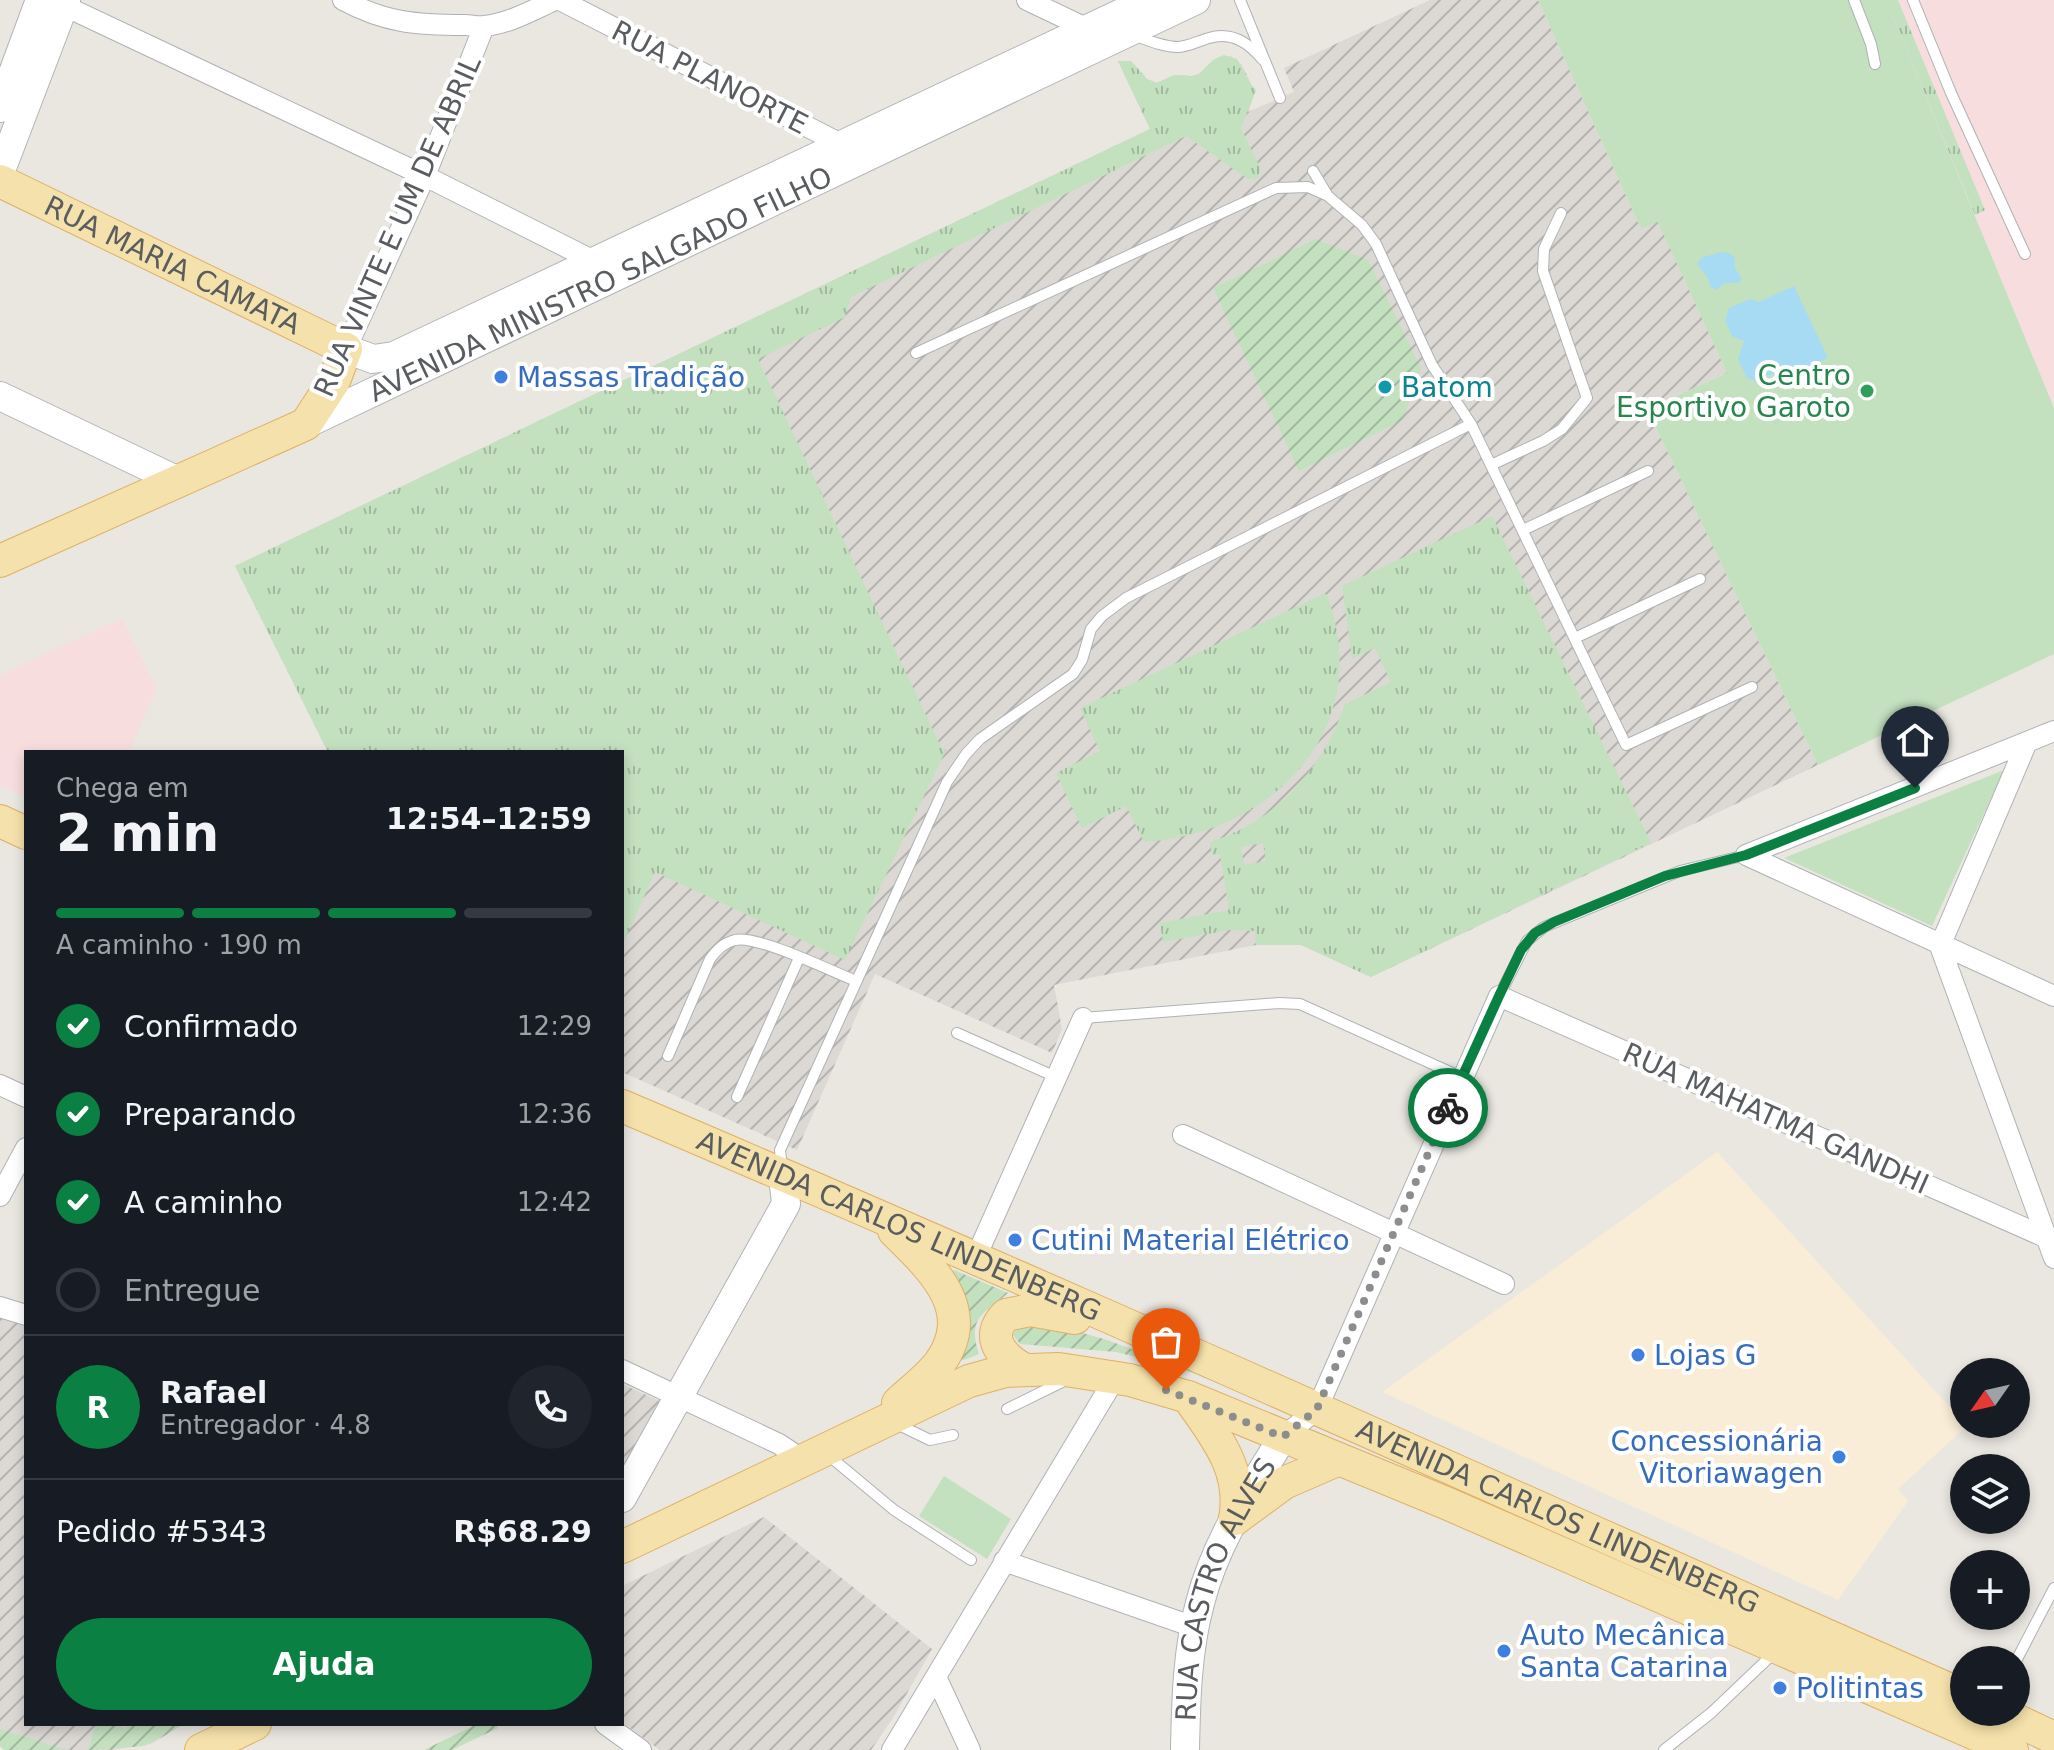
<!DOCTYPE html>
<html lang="pt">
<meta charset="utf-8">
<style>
body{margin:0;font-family:"DejaVu Sans",sans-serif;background:#20242c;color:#f1f3f6;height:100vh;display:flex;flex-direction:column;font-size:30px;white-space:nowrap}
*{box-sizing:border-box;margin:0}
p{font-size:26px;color:#9ea1a6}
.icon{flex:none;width:44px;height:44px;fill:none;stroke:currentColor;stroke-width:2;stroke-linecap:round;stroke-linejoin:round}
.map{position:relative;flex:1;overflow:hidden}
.sheet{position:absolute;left:24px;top:750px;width:600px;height:976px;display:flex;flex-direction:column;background:#171b24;border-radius:0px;box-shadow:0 4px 12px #0003}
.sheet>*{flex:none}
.needle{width:52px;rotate:236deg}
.fabs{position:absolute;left:1950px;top:1358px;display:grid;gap:16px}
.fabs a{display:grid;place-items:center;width:80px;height:80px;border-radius:50%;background:#171b24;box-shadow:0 4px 12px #0003;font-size:40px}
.pin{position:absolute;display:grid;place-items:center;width:68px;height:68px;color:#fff;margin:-82px -34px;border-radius:50% 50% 50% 0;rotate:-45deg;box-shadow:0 0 8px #0007}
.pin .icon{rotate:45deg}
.courier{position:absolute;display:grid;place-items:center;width:80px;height:80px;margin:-40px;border:6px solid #0b8043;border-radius:50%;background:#fff;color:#222;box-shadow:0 2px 10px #0007}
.summary em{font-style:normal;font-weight:800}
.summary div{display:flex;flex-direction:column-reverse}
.summary{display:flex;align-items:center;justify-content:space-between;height:136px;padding:0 32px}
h1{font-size:52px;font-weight:800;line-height:60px}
.bar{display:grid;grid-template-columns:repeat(4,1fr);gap:12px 8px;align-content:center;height:96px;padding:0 32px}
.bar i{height:10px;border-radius:6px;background:#363941}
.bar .on{background:#0b8043}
.bar p{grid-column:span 4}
.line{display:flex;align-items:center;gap:20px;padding:0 32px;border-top:2px solid #363941}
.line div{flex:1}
.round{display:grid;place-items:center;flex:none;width:84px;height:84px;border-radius:42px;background:#20242c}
ol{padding:0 32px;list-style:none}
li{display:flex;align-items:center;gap:24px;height:88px}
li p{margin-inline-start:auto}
li .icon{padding:8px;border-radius:50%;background:#0b8043;color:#fff;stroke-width:4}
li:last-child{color:#9ea1a6}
li i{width:44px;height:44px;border:4px solid #363941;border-radius:50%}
.button{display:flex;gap:16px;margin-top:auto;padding:16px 32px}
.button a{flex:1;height:92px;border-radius:48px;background:#0b8043;color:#fff;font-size:32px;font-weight:800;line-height:92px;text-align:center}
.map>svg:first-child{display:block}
.commercial{fill:#f9edd7}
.industrial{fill:url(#industrial-furrows)}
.medical{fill:#f7ddde}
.grass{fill:url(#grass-tufts);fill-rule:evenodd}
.park{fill:#c3e0bf}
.garden{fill:url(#garden-furrows)}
.water{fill:#a7dbf4}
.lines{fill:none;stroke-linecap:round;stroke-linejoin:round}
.lane-casing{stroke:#aeb2b5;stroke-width:12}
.street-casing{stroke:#aeb2b5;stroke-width:22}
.secondary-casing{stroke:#b0b4b7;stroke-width:30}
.primary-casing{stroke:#e0af64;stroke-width:34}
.lane{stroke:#fff;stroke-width:10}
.street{stroke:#fff;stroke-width:20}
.secondary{stroke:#fff;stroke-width:28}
.primary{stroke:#f5e1ab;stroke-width:32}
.done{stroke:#8c8d8d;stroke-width:8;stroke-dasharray:0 14.4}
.route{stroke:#0b8043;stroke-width:10}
.shop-dot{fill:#3f7fe0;stroke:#fff;stroke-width:3}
.culture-dot{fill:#0f9aa8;stroke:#fff;stroke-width:3}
.leisure-dot{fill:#2e9e5b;stroke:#fff;stroke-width:3}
.labels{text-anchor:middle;stroke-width:8;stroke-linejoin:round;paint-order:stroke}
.street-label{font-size:28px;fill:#595d60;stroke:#fff}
.leisure-label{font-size:28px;fill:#27864d;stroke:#fff;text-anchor:end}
.shop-label{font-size:28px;fill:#366cbe;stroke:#fff;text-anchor:start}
.culture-label{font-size:28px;fill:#0d838f;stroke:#fff;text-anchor:start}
</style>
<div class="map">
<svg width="2054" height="1750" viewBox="0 0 2054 1750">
<defs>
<pattern id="industrial-furrows" width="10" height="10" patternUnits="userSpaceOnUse" patternTransform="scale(2)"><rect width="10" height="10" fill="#dcd9d5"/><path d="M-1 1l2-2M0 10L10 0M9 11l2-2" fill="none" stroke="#b5b3b0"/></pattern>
<pattern id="grass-tufts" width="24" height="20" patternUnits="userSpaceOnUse" patternTransform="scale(2)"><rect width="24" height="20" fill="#c3e0bf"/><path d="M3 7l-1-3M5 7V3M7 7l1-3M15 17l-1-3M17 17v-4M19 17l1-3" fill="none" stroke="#a1b99f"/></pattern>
<pattern id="garden-furrows" width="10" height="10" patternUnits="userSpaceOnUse" patternTransform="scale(2)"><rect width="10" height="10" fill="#c3e0bf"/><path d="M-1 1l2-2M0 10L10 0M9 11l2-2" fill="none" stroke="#a1b99f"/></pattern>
</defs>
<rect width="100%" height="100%" fill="#eae7e1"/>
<path class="commercial" d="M1717 1152 1967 1426 1898 1489 1908 1501 1838 1600 1382 1392Z"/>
<path class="industrial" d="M1430 0H1538L1641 229 1658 221 1727 373 1647 409 1818 765 1371 977 1301 945H1256L1054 985 1062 1029 1052 1053 875 974 797 1150 622 1072V752H328L235 566 1150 129 1118 61H1131L1147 79 1157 83 1174 75 1192 76 1199 74 1218 57 1231 56 1242 65 1252 86 1256 90 1248 112 1294 92 1284 68Z
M0 1315 26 1323V1724H184L151 1744 112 1750H5L0 1746Z
M622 1384 662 1402 622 1474Z
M764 1517 932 1649 893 1718 871 1750H660L622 1722V1586Z"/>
<path class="medical" d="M1886 0H2054V408L1975 215Z
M122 618 157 688 129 752H26V797L0 786V675Z"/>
<path class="grass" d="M1886 0H1898L1985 210 1975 215Z
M1224 55 1237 59 1252 86 1256 90 1241 128 1261 170 1258 178 1248 179 1186 136 851 297 845 317 758 359 941 747 946 750 845 960 655 872 622 946V752H328L235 566 1150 129 1118 61H1131L1147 79 1157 83 1174 75 1192 76 1199 74 1213 60Z
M1492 516 1651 843 1371 977 1301 945H1256L1255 931 1230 930 1163 942 1160 923 1229 910 1220 854 1212 855 1210 842C1276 822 1323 768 1345 704L1391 682 1375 648 1352 659 1342 586ZM1263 843 1266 861 1244 865 1241 847Z
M1326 593C1378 726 1274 834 1144 842L1126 806 1082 828 1056 773 1100 751 1080 708Z"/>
<path class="park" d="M1538 0H1886L2054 408V654L1818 765 1647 409 1727 373 1658 222 1641 229Z
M2004 770 1932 926 1784 858Z
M944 1476 1011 1519 987 1559 919 1516Z"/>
<path class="garden" d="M1316 239 1368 260 1421 368 1403 420 1299 471 1213 288Z
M954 1270 1008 1293C986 1313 966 1316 979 1354L964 1360 958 1359 952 1272Z
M1019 1323 1072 1330 1107 1340 1225 1384 1224 1386 1181 1368 1116 1352 1020 1344 1013 1335Z
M96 1724H110L126 1729 128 1724H184L144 1746 88 1750Z
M477 1724H496L498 1728 452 1750H424Z
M0 1729 67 1750H5L0 1746Z"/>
<path class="water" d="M1721 252 1729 253 1735 258V268L1742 279 1738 283H1725L1716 290 1710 286 1708 278 1697 264 1701 258Z
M1794 286 1828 358 1792 374 1780 370 1757 381 1747 378 1738 359 1744 341 1732 336 1725 321 1729 308 1750 299 1759 302Z"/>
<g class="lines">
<g class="lane-casing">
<path id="lane" d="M1240 0 1280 98
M1854 0 1871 44 1875 64
M1913 0 1951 93 2025 254
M1136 36C1150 41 1164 47 1178 47 1190 46 1198 41 1209 38 1232 31 1249 43 1263 60
M1313 171 1328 196 1362 225 1376 244 1432 365 1471 424 1626 745 1752 687
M916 353 1276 188 1308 187 1326 195
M1491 465 1543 441 1562 429 1587 398 1543 271 1544 249 1561 213
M1523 530 1648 471
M1575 638 1700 579
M1499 996 1527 941 1544 927 1680 871 1746 855
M1083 1018 1279 1003 1300 1004 1461 1077
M957 1033 1056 1077
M668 1056 710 959C717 950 723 943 735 940 758 935 831 971 856 981
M737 1097 799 958
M782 1169 780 1150 947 782 966 754 980 739 1073 674 1082 660 1091 629 1102 616 1126 598 1471 424
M1007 1409 1066 1380
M897 1424 930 1440 953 1435
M828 1455 894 1510 971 1560
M2016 1661 2054 1588
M1664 1750 1711 1713 1775 1652"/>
</g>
<g class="street-casing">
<path id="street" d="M52 0 425 176 596 262 600 269
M343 0C386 23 417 25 465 25 471 25 478 27 484 26 508 24 533 10 555 0
M560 0 843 145 845 150
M1027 0 1088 29 1092 37
M346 349 425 176 484 26
M2027 742 1940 946 2054 1258
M1746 855 2054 996
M1746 855 2054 731
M0 1085 26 1097
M1183 1135 1504 1284
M0 1196 26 1148
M975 1259 1083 1018
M0 1307 26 1315
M622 1370 779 1444 803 1460
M1283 1437 1317 1409 1499 996 2054 1241
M1004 1561 1194 1627
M936 1677 970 1750
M605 1724 641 1750
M892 1750 1115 1378"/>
</g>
<g class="secondary-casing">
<g id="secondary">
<path d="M0 108 40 0"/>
<path d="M0 173 66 0"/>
<path d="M346 349 373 359 394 356 1149 0"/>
<path d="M0 396 176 480"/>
<path id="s1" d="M306 424 1196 0"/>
<path d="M622 1498 786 1204 783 1175"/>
<path id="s2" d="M1185 1750C1186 1700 1187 1651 1200 1603 1215 1543 1251 1489 1283 1437"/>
</g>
</g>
<g class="primary-casing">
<g id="primary">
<path id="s3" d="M0 181 346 349 334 381 306 424 0 561"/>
<path d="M0 821 26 833"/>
<path id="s4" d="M622 1106C1072 1297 1517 1499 1964 1696"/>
<path d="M894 1231C930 1267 979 1309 939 1364 928 1378 912 1390 898 1403"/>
<path d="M1023 1369C1002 1357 984 1337 1006 1315L1030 1310 1075 1318"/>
<path d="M1188 1397C1215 1436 1244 1469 1235 1519"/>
<path d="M1235 1519 1284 1483 1337 1460"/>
<path d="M622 1547 969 1381 1005 1371 1059 1369 1130 1380 1188 1397 1446 1503 2012 1750"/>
<path d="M1999 1712 2054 1738"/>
<path d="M201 1750 255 1724"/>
</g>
</g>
<use href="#lane" class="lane"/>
<use href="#street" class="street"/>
<use href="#secondary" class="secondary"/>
<use href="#primary" class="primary"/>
</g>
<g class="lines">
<path class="done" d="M1166 1390 1283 1437 1317 1409 1448 1108"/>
<path class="route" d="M1448 1108 1499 996 1521 950 1535 933 1554 922 1665 876 1746 855 1915 788"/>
</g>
<g class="shop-dot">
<circle cx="501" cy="377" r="8"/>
<circle cx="1015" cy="1240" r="8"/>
<circle cx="1638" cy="1355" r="8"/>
<circle cx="1839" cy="1457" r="8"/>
<circle cx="1504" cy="1651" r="8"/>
<circle cx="1780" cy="1688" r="8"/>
</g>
<circle class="culture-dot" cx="1385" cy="387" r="8"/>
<circle class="leisure-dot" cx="1867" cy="391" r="8"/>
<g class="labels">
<g class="street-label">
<text transform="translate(710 77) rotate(27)" y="10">RUA PLANORTE</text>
<text transform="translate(397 226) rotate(-66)" y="10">RUA VINTE E UM DE ABRIL</text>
<text dy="10" stroke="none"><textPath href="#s3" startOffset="192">RUA MARIA CAMATA</textPath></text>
<text dy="10" stroke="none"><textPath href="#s1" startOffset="326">AVENIDA MINISTRO SALGADO FILHO</textPath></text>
<text transform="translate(1776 1118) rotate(24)" y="10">RUA MAHATMA GANDHI</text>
<text dy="10" stroke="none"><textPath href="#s4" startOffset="302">AVENIDA CARLOS LINDENBERG</textPath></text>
<text dy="10" stroke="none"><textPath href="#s4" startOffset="1022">AVENIDA CARLOS LINDENBERG</textPath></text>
<text dy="10" stroke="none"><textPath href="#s2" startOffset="168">RUA CASTRO ALVES</textPath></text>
</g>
<g class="leisure-label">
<text x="1851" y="385">Centro<tspan x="1851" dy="32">Esportivo Garoto</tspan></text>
</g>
<g class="shop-label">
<text x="517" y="387">Massas Tradição</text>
<text x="1031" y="1250">Cutini Material Elétrico</text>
<text x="1654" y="1365">Lojas G</text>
<text x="1823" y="1451" text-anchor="end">Concessionária<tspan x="1823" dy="32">Vitoriawagen</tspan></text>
<text x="1520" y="1645">Auto Mecânica<tspan x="1520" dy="32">Santa Catarina</tspan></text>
<text x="1796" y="1698">Politintas</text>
</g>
<g class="culture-label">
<text x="1401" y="397">Batom</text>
</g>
</g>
</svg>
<div class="fabs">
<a><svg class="needle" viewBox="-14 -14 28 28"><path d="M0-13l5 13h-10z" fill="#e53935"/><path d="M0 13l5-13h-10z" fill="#9ea1a6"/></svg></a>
<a><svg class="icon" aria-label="layers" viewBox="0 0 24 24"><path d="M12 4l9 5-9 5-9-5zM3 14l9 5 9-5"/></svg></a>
<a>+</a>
<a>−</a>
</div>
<div class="pin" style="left:1166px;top:1390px;background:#ea580c"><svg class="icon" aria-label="bag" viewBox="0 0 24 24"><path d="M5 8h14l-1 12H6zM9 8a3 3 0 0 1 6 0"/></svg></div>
<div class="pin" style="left:1915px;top:788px;background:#1f2937"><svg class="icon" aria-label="home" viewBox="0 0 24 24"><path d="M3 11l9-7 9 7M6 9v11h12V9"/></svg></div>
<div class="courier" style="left:1448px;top:1108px"><svg class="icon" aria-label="bike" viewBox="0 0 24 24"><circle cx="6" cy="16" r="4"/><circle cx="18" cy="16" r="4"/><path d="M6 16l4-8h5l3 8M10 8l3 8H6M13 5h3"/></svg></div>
<section class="sheet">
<div class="summary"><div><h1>2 min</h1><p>Chega em</p></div><em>12:54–12:59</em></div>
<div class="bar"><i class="on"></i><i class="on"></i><i class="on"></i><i></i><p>A caminho · 190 m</p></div>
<ol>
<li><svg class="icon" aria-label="check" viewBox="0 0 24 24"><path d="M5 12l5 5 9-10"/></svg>Confirmado<p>12:29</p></li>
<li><svg class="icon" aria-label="check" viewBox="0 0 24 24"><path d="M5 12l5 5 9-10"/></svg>Preparando<p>12:36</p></li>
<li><svg class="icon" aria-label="check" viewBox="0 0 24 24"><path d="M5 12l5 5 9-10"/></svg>A caminho<p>12:42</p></li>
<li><i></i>Entregue</li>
</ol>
<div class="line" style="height:144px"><b class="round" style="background:#0b8043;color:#fff">R</b><div><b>Rafael</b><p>Entregador · 4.8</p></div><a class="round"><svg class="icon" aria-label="phone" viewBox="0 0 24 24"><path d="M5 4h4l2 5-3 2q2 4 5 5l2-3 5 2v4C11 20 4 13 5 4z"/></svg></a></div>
<div class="line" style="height:104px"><div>Pedido #5343</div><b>R$68.29</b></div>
<div class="button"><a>Ajuda</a></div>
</section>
</div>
